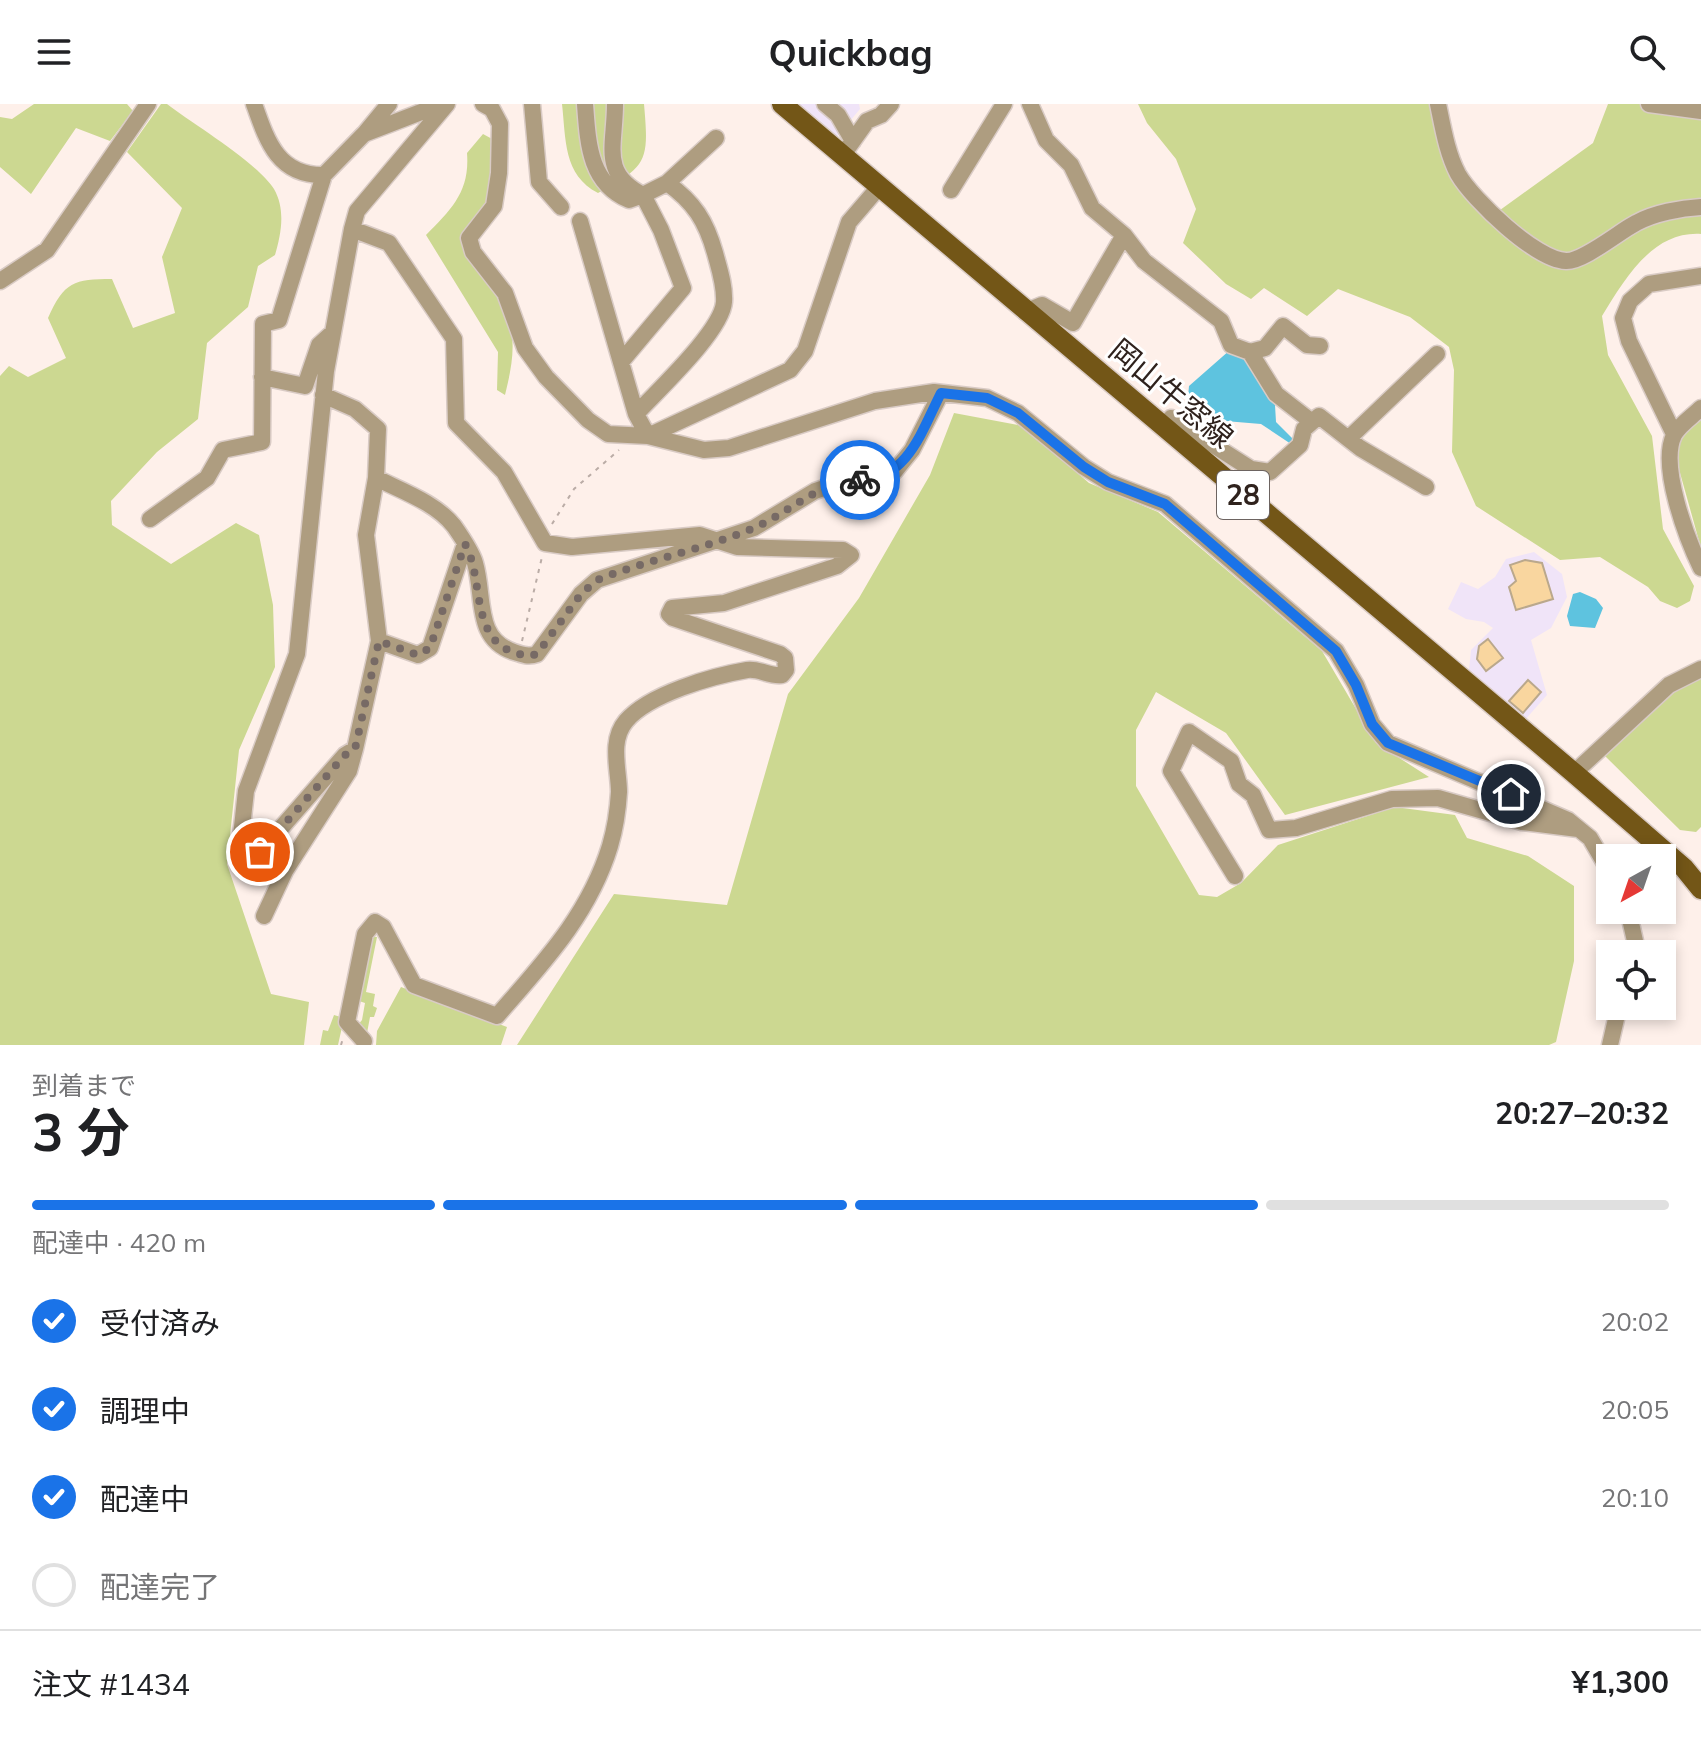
<!DOCTYPE html>
<html lang="ja">
<meta charset="utf-8">
<style>
body{margin:0;font-family:Mulish,"Noto Sans JP",sans-serif;background:#f6f6f6;color:#202124;height:100vh;display:flex;flex-direction:column;font-size:30px;white-space:nowrap}
*{box-sizing:border-box;margin:0}
p{font-size:26px;color:#757577}
.icon{flex:none;width:44px;height:44px;fill:none;stroke:currentColor;stroke-width:2;stroke-linecap:round;stroke-linejoin:round}
.map{position:relative;height:941px;overflow:hidden}
.side{display:flex;flex-direction:column;background:#fff;flex:1}
.side>*{flex:none}
.needle{width:52px;rotate:220deg}
.tools{position:absolute;left:1596px;top:740px;display:grid;gap:16px}
.tools a{display:grid;place-items:center;width:80px;height:80px;border-radius:0px;background:#fff;box-shadow:0 4px 12px #0003;font-size:40px}
.pin{position:absolute;display:grid;place-items:center;width:68px;height:68px;color:#fff;margin:-34px;border:4px solid #fff;border-radius:50%;box-shadow:0 2px 8px #0007}
.courier{position:absolute;display:grid;place-items:center;width:80px;height:80px;margin:-40px;border:6px solid #1a73e8;border-radius:50%;background:#fff;color:#222;box-shadow:0 2px 10px #0007}
.summary em{font-style:normal;font-weight:700}
.summary div{display:flex;flex-direction:column-reverse}
.summary{display:flex;align-items:center;justify-content:space-between;height:136px;padding:0 32px}
h1{font-size:52px;font-weight:700;line-height:60px}
.bar{display:grid;grid-template-columns:repeat(4,1fr);gap:12px 8px;align-content:center;height:96px;padding:0 32px}
.bar i{height:10px;border-radius:6px;background:#e0e0e0}
.bar .selected{background:#1a73e8}
.bar p{grid-column:span 4}
.line{display:flex;align-items:center;gap:20px;padding:0 32px;border-top:2px solid #e0e0e0}
.line div{flex:1}
ol{padding:0 32px;list-style:none}
li{display:flex;align-items:center;gap:24px;height:88px}
li p{margin-inline-start:auto}
li .icon{padding:8px;border-radius:50%;background:#1a73e8;color:#fff;stroke-width:4}
li:last-child{color:#757577}
li i{width:44px;height:44px;border:4px solid #e0e0e0;border-radius:50%}
header{display:flex;justify-content:space-between;align-items:center;height:104px;padding:0 32px;background:#fff;font-size:36px;font-weight:700}
.map>svg:first-child{display:block}
.commercial{fill:#f0e4f8}
.green{fill:#ccd891}
.water{fill:#5ec3df}
.building{fill:#f9d69f;stroke:#baa88c;stroke-width:2}
.lines{fill:none;stroke-linecap:round;stroke-linejoin:round}
.minor-casing{stroke:#d9cbc5;stroke-width:19}
.major-casing{stroke:#d9cbc5;stroke-width:23}
.path{stroke:#baaca6;stroke-width:2;stroke-dasharray:4 6;stroke-linecap:butt}
.minor{stroke:#ae9d80;stroke-width:16}
.major{stroke:#735617;stroke-width:20}
.done{stroke:#776a65;stroke-width:8;stroke-dasharray:0 14.4}
.route{stroke:#1a73e8;stroke-width:10}
.labels{text-anchor:middle;stroke-width:6;stroke-linejoin:round;paint-order:stroke}
.shield{fill:#fff;stroke:#6d6461;stroke-width:2}
.shield-label{font-size:28px;font-weight:bold;fill:#2f221d}
.street-label{font-size:30px;fill:#2f221d;stroke:#fff}
</style>
<header><svg class="icon" aria-label="menu" viewBox="0 0 24 24"><path d="M4 6h16M4 12h16M4 18h16"/></svg>Quickbag<svg class="icon" aria-label="search" viewBox="0 0 24 24"><circle cx="10" cy="10" r="6"/><path d="M15 15l6 6"/></svg></header>
<div class="map">
<svg width="1701" height="941" viewBox="0 0 1701 941">
<rect width="100%" height="100%" fill="#fef0ea"/>
<path class="commercial" d="M793 0H859L860 5 834 36Z
M1534 448 1562 470 1567 493 1551 524 1531 536 1547 591 1523 618 1469 566 1471 546 1493 524 1484 518 1466 515 1448 505 1461 478 1478 485 1495 473 1506 455Z"/>
<path class="green" d="M34 0H127L133 7 110 37 76 24 31 90 0 63V13L12 15Z
M161 0H167C193 20 258 59 274 85 286 106 281 130 275 151L258 162 248 203 207 239 198 315 157 348 111 397 112 421 171 460 236 419 259 431 273 501 275 563 239 646 227 760 271 890 309 898 304 941H0V272L9 262 28 273 66 254 48 214C64 178 74 175 112 175L133 224 175 209 162 153 182 104 127 48Z
M562 0H644C649 57 648 62 598 89 563 71 566 35 562 0Z
M1138 0H1431L1489 114 1593 39 1608 0H1701V130C1652 127 1625 175 1602 212L1608 251 1652 332 1663 425 1694 482 1690 497 1677 504 1660 497 1648 483 1600 453 1560 456 1476 402 1452 348 1454 266 1449 243 1410 213 1338 185 1307 212 1264 184 1251 195 1226 180 1183 139 1196 105 1176 55 1147 19Z
M483 30 494 36 488 100 462 129C469 156 488 169 500 193 518 229 514 254 505 291L497 286 498 248 426 131C452 105 470 87 467 49Z
M954 309 1023 322 1089 379 1158 408 1322 547 1376 639 1429 673 1285 711 1226 629 1156 588 1136 626V682L1199 791 1217 793 1241 779 1278 741 1395 703 1455 711 1467 734 1528 752 1574 782V857L1556 938 1549 941H517L614 790 727 801 788 590 859 494 930 371Z
M1701 312V444L1675 351 1685 327Z
M1701 574V723L1696 728 1680 726 1605 652 1666 590Z
M368 832 377 833 366 888 375 890 373 902 377 904 374 913H370L367 929 357 922 362 916 365 899 356 896Z
M401 883 507 923 501 941H376L377 927Z
M334 911 344 914 338 941H320L323 926 328 927Z"/>
<path class="water" d="M1230 246 1240 249 1275 301 1276 318 1294 336 1291 340 1261 320 1225 317 1188 293 1189 282Z
M1580 488 1596 495 1603 504 1595 524 1570 522 1567 512 1573 490Z"/>
<path class="building" d="M1525 456 1542 459 1553 495 1516 506 1509 483 1516 477 1510 461Z
M1488 535 1503 554 1486 567 1477 555 1479 542Z
M1528 576 1541 588 1523 609 1509 597Z"/>
<g class="lines">
<g class="minor-casing">
<path id="minor" d="M254 0C267 37 278 72 324 71L364 30 442 0
M483 0 492 5 500 20 499 69 494 102 469 134 473 148 505 189 525 244 546 273 588 316 608 330 648 332 704 346 729 344 875 297 934 288 987 294 1018 309 1084 363 1108 378 1165 400 1336 547 1356 581 1372 620 1388 639 1568 716 1590 734 1610 768
M532 0 539 78 561 103
M585 0C588 39 589 79 629 96L643 91 661 126 683 184 621 258
M615 0C615 42 600 69 643 91L667 79C694 98 706 117 715 149 719 164 725 181 724 198 722 227 657 287 636 310L648 332
M825 0 838 11 853 37
M1438 0C1443 24 1447 49 1458 70 1473 96 1536 156 1566 157 1583 158 1620 127 1636 119 1654 109 1681 104 1701 103
M1649 0 1701 7
M365 29 389 0
M842 52 867 17 881 11 891 0
M667 79 716 34
M951 86 1004 0
M580 117 636 310
M352 125 389 139 454 235 456 319 504 368 545 439 572 443 700 431 737 443 843 446 851 451 837 462 724 499 672 504 669 510 673 514 780 550 785 554 786 566 782 571C770 573 759 564 747 566 712 572 649 590 626 617 609 637 619 666 619 688 618 705 615 725 610 742 589 811 543 859 497 912L414 881 383 823 375 818 365 830 347 918 364 937
M1124 131 1144 157 1221 217 1231 241 1250 248
M0 177 47 146 148 0
M1025 208 1042 201 1073 219 1124 131 1092 104 1071 61 1046 36 1030 0
M262 273 305 282 319 241 330 231
M323 291 355 305 378 325 376 374 366 431 379 537 355 645
M1701 304C1693 312 1679 321 1674 331 1659 362 1687 435 1701 464
M1312 318 1276 290 1250 248 1265 244 1283 222 1307 241 1320 242
M1163 323 1171 314 1251 365 1270 368 1300 341 1304 325 1319 312 1360 344 1426 383
M1674 330 1629 237 1623 214 1630 197 1649 180 1701 172
M648 332 790 266 805 247 849 118 879 83
M1349 334 1437 250
M376 374C402 387 436 399 454 422 461 432 472 448 475 459 485 493 474 535 514 548 523 551 529 553 537 550L581 490 597 476 754 424 815 387 848 376 878 375 895 367 912 346 941 289
M150 415 207 374 223 346 262 338 263 220 279 216 324 71
M379 537 418 551 430 544 465 440
M1574 669 1669 581 1701 565
M1235 772 1171 667 1189 628 1231 657 1239 680 1253 691 1269 726 1296 724 1392 695 1438 694 1522 718 1578 725
M1628 806 1635 837 1632 850
M264 812 285 767 349 667 355 645 345 651 260 748 240 741 246 687 297 550 326 267 352 125 357 107 447 0
M1610 941 1619 902"/>
</g>
<g class="major-casing">
<path id="major" d="M782 0 1574 669 1684 764 1701 785"/>
</g>
<path class="path" d="M552 420 574 385 619 346
M522 537 542 453
M341 941 343 934"/>
<use href="#minor" class="minor"/>
<use href="#major" class="major"/>
</g>
<g class="lines">
<path class="done" d="M260 748 345 651 355 645 379 537 418 551 430 544 465 440C484 473 470 533 513 548 522 551 528 553 537 550L581 490 597 476C647 456 700 446 749 426 788 411 817 377 860 376"/>
<path class="route" d="M860 376C908 375 922 326 941 289L987 294 1018 309 1084 363 1108 378 1165 400 1336 547 1356 581 1372 620 1388 639 1511 690"/>
</g>
<g class="labels">
<rect class="shield" x="1217" y="367" width="52" height="48" rx="6"/>
<g class="shield-label">
<text x="1243" y="401">28</text>
</g>
<g class="street-label">
<text transform="translate(1171 290) rotate(40)" y="10">岡山牛窓線</text>
</g>
</g>
</svg>
<div class="tools">
<a><svg class="needle" viewBox="-14 -14 28 28"><path d="M0-13l5 13h-10z" fill="#e53935"/><path d="M0 13l5-13h-10z" fill="#757577"/></svg></a>
<a><svg class="icon" aria-label="locate" viewBox="0 0 24 24"><circle cx="12" cy="12" r="6"/><path d="M12 2v4M12 18v4M2 12h4M18 12h4"/></svg></a>
</div>
<div class="pin" style="left:260px;top:748px;background:#ea580c"><svg class="icon" aria-label="bag" viewBox="0 0 24 24"><path d="M5 8h14l-1 12H6zM9 8a3 3 0 0 1 6 0"/></svg></div>
<div class="pin" style="left:1511px;top:690px;background:#1f2937"><svg class="icon" aria-label="home" viewBox="0 0 24 24"><path d="M3 11l9-7 9 7M6 9v11h12V9"/></svg></div>
<div class="courier" style="left:860px;top:376px"><svg class="icon" aria-label="bike" viewBox="0 0 24 24"><circle cx="6" cy="16" r="4"/><circle cx="18" cy="16" r="4"/><path d="M6 16l4-8h5l3 8M10 8l3 8H6M13 5h3"/></svg></div>
</div>
<section class="side">
<div class="summary"><div><h1>3 分</h1><p>到着まで</p></div><em>20:27–20:32</em></div>
<div class="bar"><i class="selected"></i><i class="selected"></i><i class="selected"></i><i></i><p>配達中 · 420 m</p></div>
<ol>
<li><svg class="icon" aria-label="check" viewBox="0 0 24 24"><path d="M5 12l5 5 9-10"/></svg>受付済み<p>20:02</p></li>
<li><svg class="icon" aria-label="check" viewBox="0 0 24 24"><path d="M5 12l5 5 9-10"/></svg>調理中<p>20:05</p></li>
<li><svg class="icon" aria-label="check" viewBox="0 0 24 24"><path d="M5 12l5 5 9-10"/></svg>配達中<p>20:10</p></li>
<li><i></i>配達完了</li>
</ol>
<div class="line" style="height:104px"><div>注文 #1434</div><b>¥1,300</b></div>
</section>
